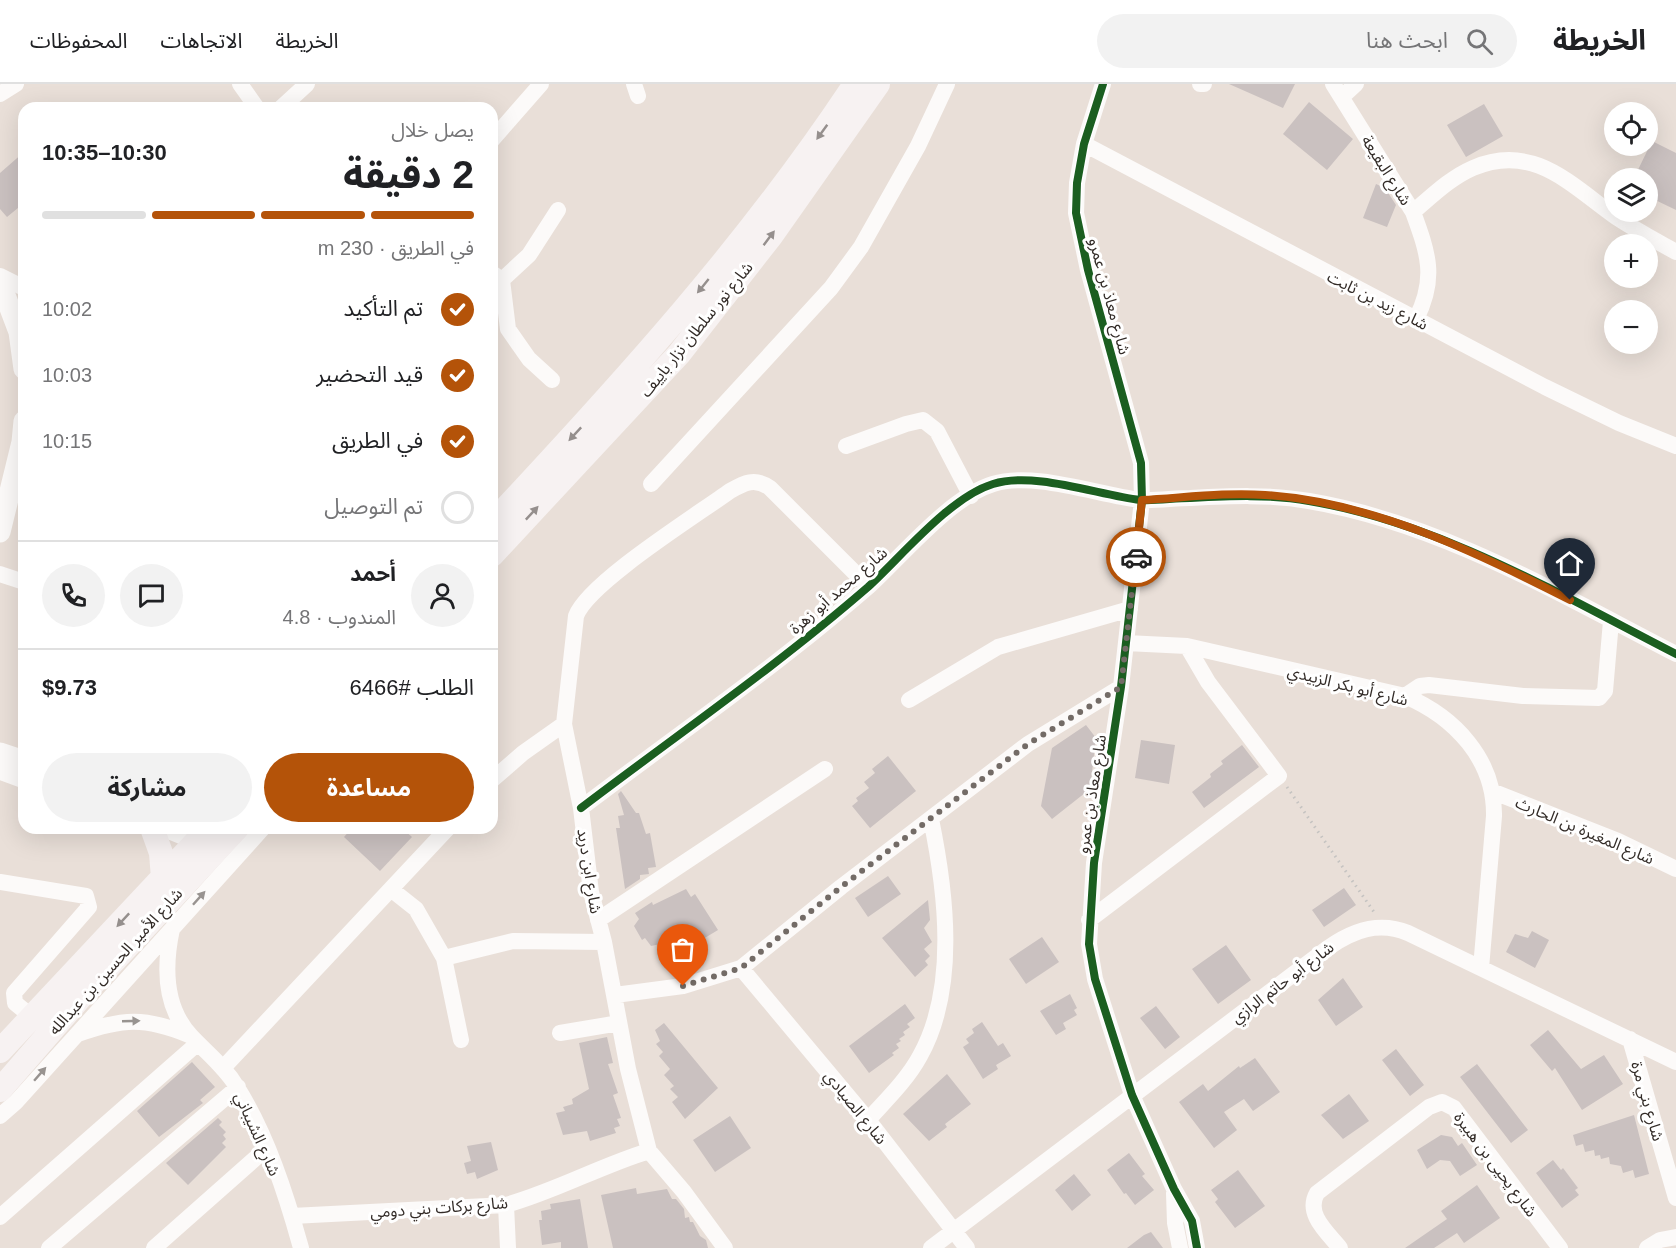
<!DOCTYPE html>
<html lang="ar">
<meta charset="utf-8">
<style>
body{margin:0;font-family:Arial,"Noto Sans Arabic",sans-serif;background:#f2f2f2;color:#202124;direction:rtl;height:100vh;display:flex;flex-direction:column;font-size:22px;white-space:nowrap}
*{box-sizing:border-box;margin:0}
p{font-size:20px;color:#757577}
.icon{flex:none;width:33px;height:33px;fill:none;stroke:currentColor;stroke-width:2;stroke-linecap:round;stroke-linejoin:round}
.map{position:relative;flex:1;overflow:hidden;direction:ltr}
.sheet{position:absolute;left:18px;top:18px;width:480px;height:732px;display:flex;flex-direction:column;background:#fff;border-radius:18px;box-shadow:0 6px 24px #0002;direction:rtl}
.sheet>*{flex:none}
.tools{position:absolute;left:1604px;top:18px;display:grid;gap:12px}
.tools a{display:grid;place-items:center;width:54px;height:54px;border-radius:50%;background:#fff;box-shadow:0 6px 24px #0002;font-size:30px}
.pin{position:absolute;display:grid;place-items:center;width:51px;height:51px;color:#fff;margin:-62px -26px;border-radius:50% 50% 50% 0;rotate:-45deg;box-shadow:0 0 6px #0007}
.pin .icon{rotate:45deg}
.courier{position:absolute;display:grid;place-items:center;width:60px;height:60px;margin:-30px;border:4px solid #b45309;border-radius:50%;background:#fff;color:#222;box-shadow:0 2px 8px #0007}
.headline em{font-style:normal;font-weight:700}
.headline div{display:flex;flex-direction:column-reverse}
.headline{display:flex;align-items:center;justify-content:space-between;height:102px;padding:0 24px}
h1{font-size:39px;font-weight:700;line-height:45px}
.bar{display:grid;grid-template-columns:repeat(4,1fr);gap:9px 6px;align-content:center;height:72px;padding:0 24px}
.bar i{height:8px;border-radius:4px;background:#e0e0e0}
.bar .current{background:#b45309}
.bar p{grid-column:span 4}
.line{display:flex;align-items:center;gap:15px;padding:0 24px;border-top:2px solid #e0e0e0}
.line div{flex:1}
.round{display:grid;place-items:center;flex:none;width:63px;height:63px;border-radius:32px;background:#f2f2f2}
ol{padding:0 24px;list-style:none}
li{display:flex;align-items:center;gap:18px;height:66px}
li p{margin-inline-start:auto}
li .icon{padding:6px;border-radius:50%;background:#b45309;color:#fff;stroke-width:4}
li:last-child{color:#757577}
li i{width:33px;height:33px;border:3px solid #e0e0e0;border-radius:50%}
.action{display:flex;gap:12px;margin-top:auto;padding:12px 24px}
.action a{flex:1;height:69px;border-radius:36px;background:#b45309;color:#fff;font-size:24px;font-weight:700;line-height:69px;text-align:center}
.action a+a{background:#f2f2f2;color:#202124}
header{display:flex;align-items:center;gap:36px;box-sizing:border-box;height:84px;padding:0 30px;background:#fff;border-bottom:2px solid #e0e0e0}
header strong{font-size:28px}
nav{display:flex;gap:33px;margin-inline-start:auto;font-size:21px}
.search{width:420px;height:54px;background:#f2f2f2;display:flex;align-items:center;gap:15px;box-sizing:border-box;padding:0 21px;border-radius:33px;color:#757577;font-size:22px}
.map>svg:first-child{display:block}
.building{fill:#cac1c0}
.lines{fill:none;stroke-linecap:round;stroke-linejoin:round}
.path{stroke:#c5c3c1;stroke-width:3;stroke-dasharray:1.5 4.5;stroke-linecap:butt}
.minor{stroke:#fcfaf9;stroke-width:16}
.tertiary{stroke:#fcfaf9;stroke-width:21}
.secondary{stroke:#f7f2f2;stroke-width:24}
.cycleway-casing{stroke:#fff;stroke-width:11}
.cycleway{stroke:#1b5e20;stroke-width:8}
.oneway{fill:#958f8d}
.oneway2{fill:#989390}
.done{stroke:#736b66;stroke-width:6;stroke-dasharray:0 10.8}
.route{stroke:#b45309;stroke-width:8}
.labels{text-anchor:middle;stroke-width:6;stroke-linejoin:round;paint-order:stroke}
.street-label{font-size:16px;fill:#332c28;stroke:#fff}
</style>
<header>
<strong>الخريطة</strong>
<div class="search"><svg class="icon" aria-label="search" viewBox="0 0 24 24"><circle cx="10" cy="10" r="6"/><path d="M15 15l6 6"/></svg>ابحث هنا</div>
<nav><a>الخريطة</a><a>الاتجاهات</a><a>المحفوظات</a></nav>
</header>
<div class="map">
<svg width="1676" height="1164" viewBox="0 0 1676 1164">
<rect width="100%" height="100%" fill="#e9dfd8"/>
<path class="building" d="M1229 0H1295L1283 24Z
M1309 18 1353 55 1327 86 1283 50Z
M1484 20 1503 52 1466 73 1447 41Z
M1652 57 1676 69V126L1647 112V94H1634Z
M24 68V119L7 133 0 125V89Z
M1376 100 1385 104 1396 121 1387 143 1363 134Z
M1086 641 1096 654 1090 705 1052 735 1041 722 1052 664Z
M1141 656 1175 661 1169 700 1135 694Z
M1242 661 1259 683 1204 724 1192 708 1211 693 1210 690 1223 680 1221 677Z
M888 672 916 707 870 744 852 722 858 717 856 714 869 704 864 698 875 689 872 685Z
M621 707 636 729H639L646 750 650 749 656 783 648 784 649 790 640 791V795L625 805 616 744H620L618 732 624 731 618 710Z
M352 744H402L412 753 380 787 344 753Z
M888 792 901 810 868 833 855 814Z
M1344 804 1356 821 1324 843 1312 826Z
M686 805 691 813 695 810 718 846 693 861 687 851 664 866 660 860 651 862 645 854 642 856 634 842 639 835 635 829 652 818 653 821Z
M928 816 930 836 924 844 932 858 924 865 930 872 925 877 928 881 915 893 882 854Z
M1532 847 1549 856 1535 884 1506 868 1515 850 1528 854Z
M1042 853 1059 878 1026 900 1009 875Z
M1226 861 1251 896 1218 920 1192 885Z
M1343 894 1363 923 1336 942 1318 916Z
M1070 910 1077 924 1074 926 1077 931 1063 939 1066 945 1056 951 1040 927Z
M905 920 915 934 907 940 910 943 903 948 905 951 899 955 901 957 896 960 899 964 892 969 894 971 869 989 849 962Z
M1156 922 1180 953 1165 965 1140 934Z
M982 938 998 962 1003 959 1011 972 996 981 998 985 983 995 963 963 969 959 966 955 974 949 972 945Z
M664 939 718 1004 685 1035 672 1018 678 1013 670 1005 674 1002 664 991 670 985 659 972 663 968 656 960 660 957 655 946Z
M1548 946 1581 985 1604 971 1623 1000 1582 1026 1555 984 1552 987 1530 961Z
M607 953 613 979 608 980 618 1009 613 1011 621 1034 617 1035 620 1042 614 1044 616 1049 590 1057 587 1047 563 1051 556 1029 565 1027 563 1023 573 1020 572 1015 589 1005 579 959Z
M1396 965 1424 1001 1410 1012 1382 976Z
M1255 974 1280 1008 1253 1027 1244 1015 1224 1028 1237 1046 1214 1064 1179 1018 1203 1000 1208 1007 1239 982 1240 984Z
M192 978 215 1003 200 1016 203 1019 159 1053 137 1027Z
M1477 980 1528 1046 1511 1059 1460 993Z
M947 990 971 1020 945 1040 947 1043 929 1057 903 1030Z
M1349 1010 1369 1037 1343 1055 1321 1031Z
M1634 1031 1649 1090 1635 1094 1633 1086 1623 1089 1621 1082 1610 1080 1609 1073 1601 1075 1600 1071 1595 1072 1594 1066 1585 1068 1583 1060 1576 1062 1573 1051Z
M730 1032 751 1064 715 1088 693 1056Z
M218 1034 222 1038 219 1041 226 1048 223 1051 226 1055 222 1059 226 1063 188 1101 166 1079Z
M1441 1051 1452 1053 1458 1062 1462 1059 1477 1081 1460 1092 1450 1077 1440 1076 1427 1085 1417 1066Z
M491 1058 498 1086 477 1095 475 1088 467 1090 464 1079 471 1077 467 1062Z
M1129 1069 1145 1090 1142 1092 1154 1106 1135 1121 1126 1109 1124 1110 1107 1086Z
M1553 1076 1561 1086 1563 1084 1578 1104 1575 1106 1579 1111 1562 1124 1536 1089Z
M1238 1086 1265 1122 1235 1144 1215 1118 1218 1115 1211 1106Z
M1074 1090 1091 1111 1072 1127 1055 1106Z
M1477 1101 1500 1134 1464 1159 1457 1149 1434 1164H1405L1447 1135 1441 1127Z
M636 1104 637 1110 667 1105 672 1115H676L684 1125 685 1134 689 1133 690 1138H693L700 1152 706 1156 708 1164H613L601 1111Z
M580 1115 588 1164H561V1158L542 1161 539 1136H542L541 1127 551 1125 550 1120Z
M1151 1148 1163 1164H1127L1144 1151Z"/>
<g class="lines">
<path class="path" d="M1287 703 1374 828"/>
<path class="minor" d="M240 0 257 24
M634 0 638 12
M1103 0 1084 60 1077 99 1076 129 1088 186 1141 379 1142 416 1121 603 1094 779 1089 860 1095 895 1132 1011 1174 1105 1192 1137 1197 1164
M1200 0H1204
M1333 0 1413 128C1432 112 1450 94 1473 84 1533 58 1571 101 1616 133 1636 146 1656 157 1676 168
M0 10 16 0
M1342 13 1356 0
M281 24 307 0
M492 56 541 0
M1084 60 1545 303 1619 339 1676 362
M1413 128C1428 169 1437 194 1416 235
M492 189 502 196 529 171 558 126
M0 192 24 204
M502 196 508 245 529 275 552 296
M846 362 906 340 923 336 937 347 971 412
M651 400 831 204 861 163 918 62 947 0
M0 490 24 498
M1126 559 1187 562 1405 612C1455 633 1495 676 1494 732L1481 884
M1405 612 1420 602 1429 601 1523 612 1599 614 1605 607 1611 537
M909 616 998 563 1130 525
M492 696 523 669 564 640
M1494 708 1618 757 1676 785
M581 724C677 651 777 582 868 503 901 473 950 413 993 400 1034 387 1098 411 1140 416 1157 417 1174 414 1190 414 1230 412 1269 410 1309 417 1440 439 1559 510 1676 570
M0 798 86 812 89 823 14 909 15 919 32 933
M392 806 416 825 444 874 461 956
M598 836 825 685
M1089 836 1279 692 1208 598 1187 562
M172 845C164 882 164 923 191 952 207 969 225 983 237 1003 267 1051 286 1110 301 1164
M444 874 513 857 604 858
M741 884 868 1036 967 1164
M615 911 683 902 741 884 841 803 1028 660 1121 603
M560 949 619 939
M78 950C123 934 145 933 189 951
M1630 955 1676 1114
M223 984 448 744
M0 1032 16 1018 263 744
M868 1036C886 1016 907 996 920 972 958 904 946 808 931 735
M1174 1109 1175 1139 1180 1164
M506 1121 508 1164
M292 1132 506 1121C556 1107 600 1082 649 1067
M0 1133 198 959
M49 1164 238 1003
M154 1164 267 1064
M725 1164 684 1108 649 1067 628 985 604 858 591 808 581 724 564 640 576 532C588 499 697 431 730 407 744 399 755 393 770 404L868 502
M931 1164 1328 864C1353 846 1379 837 1408 849L1676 978
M1340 1164C1327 1148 1305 1130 1317 1109L1429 1023 1442 1018 1454 1024 1560 1164
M1647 1164 1660 1156 1676 1153"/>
<path class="tertiary" d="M0 198 19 248 24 285
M0 448 22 358 24 337
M0 669 24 677
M0 685 24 694
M168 744 212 762"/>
<path class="secondary" d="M492 439C622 300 750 159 855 0
M492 471 679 270 771 152 878 0
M152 744 161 769 163 794
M0 967 209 744
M0 1006 85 908 237 744"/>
<g class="cycleway-casing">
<path id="cycleway" d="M1103 0 1084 60 1077 99 1076 129 1088 186 1141 379 1142 416 1121 603 1094 779 1089 860 1095 895 1132 1011 1174 1105 1192 1137 1197 1164
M581 724C677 651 777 582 868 503 901 473 950 413 993 400 1034 387 1098 411 1140 416 1157 417 1174 414 1190 414 1230 412 1269 410 1309 417 1440 439 1559 510 1676 570"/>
</g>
<use href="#cycleway" class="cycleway"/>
</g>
<defs><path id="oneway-solid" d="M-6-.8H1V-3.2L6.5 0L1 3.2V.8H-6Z" transform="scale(1.5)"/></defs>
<g class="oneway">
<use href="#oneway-solid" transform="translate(822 48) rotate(126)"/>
<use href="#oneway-solid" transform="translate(769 154) rotate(-53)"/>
<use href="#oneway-solid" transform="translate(703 202) rotate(129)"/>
<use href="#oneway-solid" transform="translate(575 350) rotate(133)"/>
<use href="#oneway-solid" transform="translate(532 429) rotate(-47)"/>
<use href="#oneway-solid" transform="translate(123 836) rotate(133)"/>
</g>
<g class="oneway2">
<use href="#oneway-solid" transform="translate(199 814) rotate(-48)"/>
<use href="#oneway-solid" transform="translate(131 937) rotate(-2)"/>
<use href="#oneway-solid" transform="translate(40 990) rotate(-49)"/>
</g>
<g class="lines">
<path class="done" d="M683 902 741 884 841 803 1028 660 1121 603 1136 473"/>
<path class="route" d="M1136 473 1142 416C1182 414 1225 408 1265 411 1373 418 1476 468 1570 516"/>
</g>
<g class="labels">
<g class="street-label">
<text transform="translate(1387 86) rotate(58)" y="6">شارع البقيعة</text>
<text transform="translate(1110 212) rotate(75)" y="6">شارع معاذ بن عمرو</text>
<text transform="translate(1378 216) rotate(27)" y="6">شارع زيد بن ثابت</text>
<text transform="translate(696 245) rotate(-51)" y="6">شارع نور سلطان نزار باييف</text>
<text transform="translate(838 506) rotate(-41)" y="6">شارع محمد أبو زهرة</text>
<text transform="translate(1348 601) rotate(14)" y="6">شارع أبو بكر الزبيدي</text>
<text transform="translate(1091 710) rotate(-81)" y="6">شارع معاذ بن عمرو</text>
<text transform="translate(1585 746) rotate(23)" y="6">شارع المغيرة بن الحارث</text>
<text transform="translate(590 787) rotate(81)" y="6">شارع ابن دريد</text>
<text transform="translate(115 877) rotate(-48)" y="6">شارع الأمير الحسين بن عبدالله</text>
<text transform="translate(1282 898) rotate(-37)" y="6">شارع أبو حاتم الرازي</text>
<text transform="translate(1648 1017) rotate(74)" y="6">شارع بني مرة</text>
<text transform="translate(856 1023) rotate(51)" y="6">شارع الصيادي</text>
<text transform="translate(258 1050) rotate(66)" y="6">شارع الشيباني</text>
<text transform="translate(1496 1080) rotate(53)" y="6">شارع يحيى بن هبيرة</text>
<text transform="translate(439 1123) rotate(-4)" y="6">شارع بركات بني دومي</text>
</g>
</g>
</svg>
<div class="tools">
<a><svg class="icon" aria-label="locate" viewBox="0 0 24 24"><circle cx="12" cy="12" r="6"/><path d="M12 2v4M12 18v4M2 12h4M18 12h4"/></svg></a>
<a><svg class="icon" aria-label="layers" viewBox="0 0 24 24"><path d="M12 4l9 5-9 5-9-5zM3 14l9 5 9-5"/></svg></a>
<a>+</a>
<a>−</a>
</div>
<div class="pin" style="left:683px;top:902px;background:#ea580c"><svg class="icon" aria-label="bag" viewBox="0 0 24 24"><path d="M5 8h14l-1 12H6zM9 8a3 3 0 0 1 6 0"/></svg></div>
<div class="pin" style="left:1570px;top:516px;background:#1f2937"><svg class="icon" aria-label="home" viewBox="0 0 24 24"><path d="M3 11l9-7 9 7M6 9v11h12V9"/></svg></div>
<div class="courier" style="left:1136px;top:473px"><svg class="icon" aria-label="car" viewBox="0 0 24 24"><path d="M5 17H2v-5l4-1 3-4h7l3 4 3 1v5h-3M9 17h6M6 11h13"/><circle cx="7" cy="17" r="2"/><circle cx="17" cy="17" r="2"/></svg></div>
<section class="sheet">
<div class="headline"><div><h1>2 دقيقة</h1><p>يصل خلال</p></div><em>10:30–10:35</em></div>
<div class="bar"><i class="current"></i><i class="current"></i><i class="current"></i><i></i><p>في الطريق · 230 m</p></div>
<ol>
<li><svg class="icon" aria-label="check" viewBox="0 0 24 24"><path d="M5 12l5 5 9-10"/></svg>تم التأكيد<p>10:02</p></li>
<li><svg class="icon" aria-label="check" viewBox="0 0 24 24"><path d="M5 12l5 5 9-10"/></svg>قيد التحضير<p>10:03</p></li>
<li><svg class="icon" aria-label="check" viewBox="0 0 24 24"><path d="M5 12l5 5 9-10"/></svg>في الطريق<p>10:15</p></li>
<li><i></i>تم التوصيل</li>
</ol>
<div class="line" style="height:108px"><a class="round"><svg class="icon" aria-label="person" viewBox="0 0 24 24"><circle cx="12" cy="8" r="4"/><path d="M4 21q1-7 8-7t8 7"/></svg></a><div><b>أحمد</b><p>المندوب · 4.8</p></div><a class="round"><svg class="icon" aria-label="chat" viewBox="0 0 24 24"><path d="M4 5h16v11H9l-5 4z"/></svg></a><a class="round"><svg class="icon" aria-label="phone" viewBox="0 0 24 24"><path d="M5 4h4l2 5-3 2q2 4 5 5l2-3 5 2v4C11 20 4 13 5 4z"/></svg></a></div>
<div class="line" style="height:78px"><div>الطلب #6466</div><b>$9.73</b></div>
<div class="action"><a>مساعدة</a><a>مشاركة</a></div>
</section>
</div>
